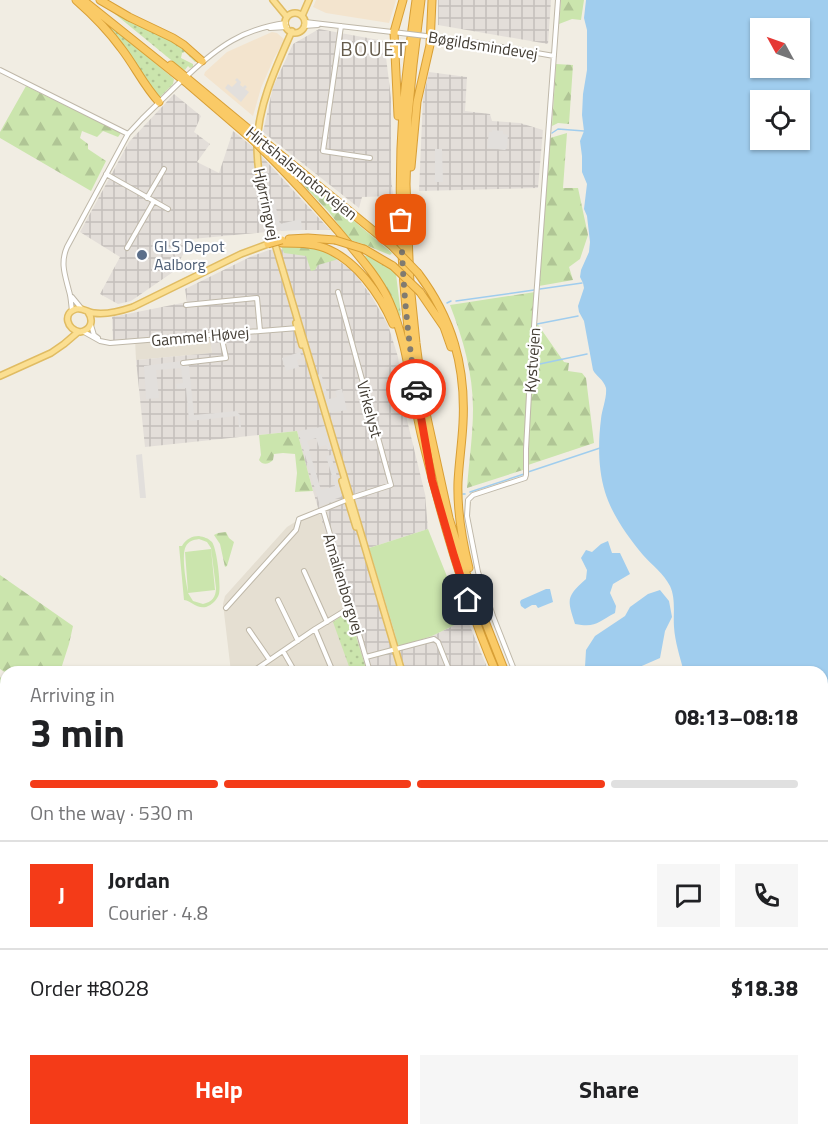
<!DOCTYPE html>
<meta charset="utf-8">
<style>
body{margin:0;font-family:"Titillium Web",sans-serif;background:#f6f6f6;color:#202124;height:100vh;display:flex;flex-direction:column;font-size:22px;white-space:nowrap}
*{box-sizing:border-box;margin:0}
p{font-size:20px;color:#757577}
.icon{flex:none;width:33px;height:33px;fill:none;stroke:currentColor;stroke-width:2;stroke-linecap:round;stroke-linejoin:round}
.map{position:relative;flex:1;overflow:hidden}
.sheet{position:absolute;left:0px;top:666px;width:828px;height:470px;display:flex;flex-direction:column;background:#fff;border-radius:18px 18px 0 0;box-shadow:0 2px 4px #0004}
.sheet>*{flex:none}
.needle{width:39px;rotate:310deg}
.tools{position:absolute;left:750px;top:18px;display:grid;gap:12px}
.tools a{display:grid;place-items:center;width:60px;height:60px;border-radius:0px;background:#fff;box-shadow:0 2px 4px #0004;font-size:30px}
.pin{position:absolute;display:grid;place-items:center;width:51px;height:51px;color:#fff;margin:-26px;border-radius:12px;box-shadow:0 3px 9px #0006}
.courier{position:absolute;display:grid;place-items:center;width:60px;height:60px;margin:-30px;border:4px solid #f43b18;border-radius:50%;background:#fff;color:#222;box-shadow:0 2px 8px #0007}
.overview em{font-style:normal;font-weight:700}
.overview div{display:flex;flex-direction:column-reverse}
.overview{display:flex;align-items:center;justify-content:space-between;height:102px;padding:0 30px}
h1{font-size:39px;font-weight:700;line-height:45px}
.bar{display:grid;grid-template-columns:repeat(4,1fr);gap:9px 6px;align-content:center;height:72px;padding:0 30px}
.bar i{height:8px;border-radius:4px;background:#e0e0e0}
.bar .current{background:#f43b18}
.bar p{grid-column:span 4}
.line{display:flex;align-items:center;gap:15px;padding:0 30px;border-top:2px solid #e0e0e0}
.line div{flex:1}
.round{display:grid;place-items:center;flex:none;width:63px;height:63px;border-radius:0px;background:#f6f6f6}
.action{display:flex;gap:12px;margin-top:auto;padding:12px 30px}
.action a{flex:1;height:69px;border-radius:0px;background:#f43b18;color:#fff;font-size:24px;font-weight:700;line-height:69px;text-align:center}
.action a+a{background:#f6f6f6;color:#202124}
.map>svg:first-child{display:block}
.residential{fill:#e5dfd2}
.commercial{fill:#f3e4ce}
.industrial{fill:url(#industrial-grid)}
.grass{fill:url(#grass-dots)}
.forest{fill:url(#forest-firs)}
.garden{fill:#cbe5ad;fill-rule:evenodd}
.parking{fill:#e2dfdc}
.water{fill:#a0cdee;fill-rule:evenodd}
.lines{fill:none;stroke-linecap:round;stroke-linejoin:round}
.stream{stroke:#a0cdee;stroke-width:1.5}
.minor-casing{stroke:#bfb8a9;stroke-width:6}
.major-casing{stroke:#e0bc63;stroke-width:8}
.highway-casing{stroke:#d89f36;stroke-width:9}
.minor{stroke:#fff;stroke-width:4}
.major{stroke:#fbdf92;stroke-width:5}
.highway{stroke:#faca66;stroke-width:7}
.minor-bridge-casing{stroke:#bfb8a9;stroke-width:6;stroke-linecap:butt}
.highway-bridge-casing{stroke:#d89f36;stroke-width:9;stroke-linecap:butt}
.minor-bridge{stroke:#fff;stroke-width:4}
.highway-bridge{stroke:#faca66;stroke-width:7}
.done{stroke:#807b71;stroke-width:6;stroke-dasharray:0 10.8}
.route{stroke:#f43b18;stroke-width:8}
.service-dot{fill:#5c6f8a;stroke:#fff;stroke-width:2}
.labels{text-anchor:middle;stroke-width:4.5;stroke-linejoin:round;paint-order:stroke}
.street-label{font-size:16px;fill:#433d34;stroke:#fff}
.service-label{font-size:16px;fill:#4e5e75;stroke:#fff;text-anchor:start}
.quarter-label{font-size:20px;letter-spacing:1.5px;fill:#655b4b;stroke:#fff}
</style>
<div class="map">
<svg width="828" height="1135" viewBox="0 0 828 1135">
<defs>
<pattern id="industrial-grid" width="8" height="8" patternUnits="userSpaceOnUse" patternTransform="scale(1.5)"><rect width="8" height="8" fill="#e3ded9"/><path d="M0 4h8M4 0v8" fill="none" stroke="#c4bfbb"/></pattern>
<pattern id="grass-dots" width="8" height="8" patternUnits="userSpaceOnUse" patternTransform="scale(1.5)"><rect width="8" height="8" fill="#cbe5ad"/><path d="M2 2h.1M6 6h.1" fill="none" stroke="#b0c595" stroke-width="1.8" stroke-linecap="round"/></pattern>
<pattern id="forest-firs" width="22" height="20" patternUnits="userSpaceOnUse" patternTransform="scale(1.5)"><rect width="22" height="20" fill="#cbe5ad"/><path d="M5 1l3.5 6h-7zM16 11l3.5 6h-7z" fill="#b0c595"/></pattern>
</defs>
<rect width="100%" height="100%" fill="#f1ede3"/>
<path class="residential" d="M209 332 212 353 136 360 135 339Z
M318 514 321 515 367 672H231L223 604 225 596 287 527 295 522Z
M117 1130H502L496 1135H113Z
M513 1130H695L698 1135H506Z"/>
<path class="commercial" d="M316 0H396L389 23 326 13 313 7Z
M272 32 277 33 285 40 274 58 261 88 253 116 204 75 205 72 227 52Z"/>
<path class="industrial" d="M438 0H551L548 44 438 25Z
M319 29 384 41 391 98V175L393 196 362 197 359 208 263 132 273 87 293 44Z
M429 72 467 77 465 111 490 114 492 121 520 123 543 130 538 188 419 191 423 98Z
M174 94 201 116 194 132 210 144 197 162 219 173 233 131 253 147 330 230H287L192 239 173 272 131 301 118 304 100 294 120 257 80 232 129 142Z
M288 249 336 259 353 271 372 297 388 325 398 357 407 420 425 494 428 529 369 548 395 634 397 645 401 646 432 636 467 619 489 672H367L313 491 297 431 145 447 136 360 212 353 209 333 113 341 112 317 187 302 185 289 250 257 269 250Z
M822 942 828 949V1135H735L731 1130H822Z"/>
<path class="grass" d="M115 13C138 24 183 41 197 61L195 62 185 52 182 53 181 58 193 64V67L190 68 188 66 185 70 182 69 115 14Z
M104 20 174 79 173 84 160 97 154 93C138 68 123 44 103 22Z
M347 612 349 613 367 672H351L333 622Z"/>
<path class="forest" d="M561 0H584L581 20 572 19 559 24Z
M556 64 573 65 569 124 558 123 552 126Z
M26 86 121 133 118 137 103 131 97 137 82 131 80 138 88 144V149L106 161 91 191 0 138V132Z
M567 133 563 188H578L588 235 580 259 569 267 573 280 539 286 550 138Z
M284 162 392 253 390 255 363 244 350 240 329 212 283 164Z
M293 245 318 249 339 259 318 265 315 270 311 271 306 256 284 253 281 246Z
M369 255 391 268 396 274 401 315 399 316 383 283 364 256Z
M535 292 534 319 564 362 569 363 568 371 582 373 586 378 594 443 528 465 523 470 467 488C469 462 473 435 473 409 473 373 463 339 450 305Z
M297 431 313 491 295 492 297 473 295 454 283 453 274 454 273 460C269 464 263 466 259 460L261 455 259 435Z
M226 532 229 538 234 542 227 566 225 567 220 544 214 535 218 533Z
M0 575 73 626 69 644 60 672 6 673 0 669Z
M0 677 6 681V755L0 763Z
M15 1130H113L109 1135H20Z"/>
<path class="garden" d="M428 529 460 609 467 619 432 636 401 646 397 645 395 634 369 548Z
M199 536C204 537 208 538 212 542 217 549 221 585 219 594 217 600 212 605 206 607 196 609 192 601 184 600L179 546H182C186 539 192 536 199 536ZM199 539 207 542 211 548 216 588C216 597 212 602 203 604L193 601 188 593 215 590 211 549 185 552 188 592C186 583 181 554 186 546 189 541 193 540 199 539Z"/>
<path class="parking" d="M237 78 241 82 240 85 243 87 245 85 247 87 245 89 249 92 241 102 225 88 228 84 232 87 237 82 235 80Z
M492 130 503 131V134L508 135 507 148 505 150 487 148 489 132H492Z
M435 149H442L443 182H435Z
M274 200 280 224 301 219 302 230 281 231 280 227H277L276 224 274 225 268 202Z
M300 352 302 358 297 360 299 367 286 371 282 358Z
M181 361 189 366 194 415 237 411 238 413 240 415 241 428H239L238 416 189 421 186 388 177 389 176 384 183 383 181 368 156 370 159 398 146 399 144 366Z
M321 374 329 399 337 397 335 391 342 389 347 410 329 413 317 375Z
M326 426 333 449 328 450 326 445 319 447 316 438 307 441 310 449 309 450 321 490 335 486 326 456 331 455 342 495 341 497 335 499V501L320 506 298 431Z
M142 454 146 498H140L136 455Z"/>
<path class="water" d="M586 0H828V940L822 933V672H684C680 657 675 642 674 627 673 614 676 599 670 586 664 574 652 565 643 555 628 537 612 515 605 492 598 469 598 443 601 419 602 409 607 398 606 388 604 380 596 376 593 370L584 321 579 312 578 306 584 288 583 283 580 277 581 270 589 252 590 242 587 216 584 209 587 184 582 172V156L580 141 584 131 582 115 583 94 587 70V30L584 18ZM760 28H800V68H760ZM760 100H800V140H760Z
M608 541 612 553H620L630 574 613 584 610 593 616 606 615 613C597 622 597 628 575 624 567 599 566 597 586 579L587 570 581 558 586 550 592 552 601 544Z
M546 589H550L553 602 538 608 536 605H532L525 609 521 606 520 602 521 600Z
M660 590 669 601 672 617 665 631 660 658 628 672H588L586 669V672H583V667H585L586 650 595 636 625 616 630 607 648 594Z"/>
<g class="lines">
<path class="stream" d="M552 133 558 129 584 131
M540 289 582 283
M456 301 534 290
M447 303 451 301
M537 324 578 316
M535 365 587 354
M528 472 600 448
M470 492 524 474
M463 494H465
M0 955 6 957
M0 960 6 962"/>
<g class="minor-casing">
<path id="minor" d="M305 22 401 33
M304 26 318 25
M341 26 323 151 370 158
M270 28 287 27
M430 37 473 42 554 56
M0 70 128 134
M188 75C219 46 243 29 286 23
M106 174 168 209
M147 198 164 169
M127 248 154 201
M72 297 81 308
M186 305 257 298 260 331
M72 311C71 304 71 297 69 291 65 275 60 263 67 247L128 134 142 119 180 82
M91 325 94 335 98 338
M84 332 100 341 110 343 298 328
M183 363 226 358 221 335
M323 510 370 672
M304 571 327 622
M278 600 298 641
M226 608 296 530 299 519 354 497 391 485 338 292
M315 629 333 672
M249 630 269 659
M283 651 295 672
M366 657 434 639 438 642 450 672
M252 672 315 629 351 607
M515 672 493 616 478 572 467 516 468 500 473 495 525 478 526 475V449L529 394 558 0
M0 957 6 959
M822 1013 828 1009
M156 1130 158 1131 159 1130
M304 1130 312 1135
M355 1130 361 1135
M432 1130 437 1135
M530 1130 535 1135
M588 1130 589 1135
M804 1130 807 1135
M572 1132 584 1130
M230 1133 232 1130
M639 1133 662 1132 665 1135
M166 1135 169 1130
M330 1135 335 1130
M404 1135 410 1130
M446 1135 452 1130
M500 1135 507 1130"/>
</g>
<g class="major-casing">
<path id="major" d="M273 0 287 17
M285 23a10 10 0 1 1 20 0a10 10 0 1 1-20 0Z
M302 16 309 0
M292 31C276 67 258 105 257 145 257 173 263 200 270 227L402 672
M88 312C94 321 91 330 80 332 67 330 62 313 76 309 83 307 88 313 94 313 107 315 121 311 133 307L241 254 268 244
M296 323 302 345
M0 376 51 353 64 344 78 332
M342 481 356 527
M572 1130 573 1135
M578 1130 579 1135"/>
</g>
<g class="highway-casing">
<path id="highway" d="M76 0C92 14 108 30 121 48 135 66 144 86 159 102
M83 0 188 84 252 139
M100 0 129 17 173 38 184 45 202 61
M421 0 413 65 408 116 406 184 410 284 416 343 424 404 449 518 466 573 505 672
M171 65 252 132
M398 116 394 32 403 0
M265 142 392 246
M264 151C290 176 314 204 338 231 356 253 377 275 389 301 409 346 411 395 423 442 442 520 464 598 496 672
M411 167 417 102 430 45 432 0
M289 239 308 238 335 240
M282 243C296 243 311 243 325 248 356 260 380 294 393 324
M364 249 393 266
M418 273C452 318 466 366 463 423 462 443 459 462 458 482 457 512 462 540 469 568
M420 292 444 327 451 347
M412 362C401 278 397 194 403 110 406 73 411 36 416 0
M716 1130 720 1135
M724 1130 728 1135"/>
</g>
<use href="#minor" class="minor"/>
<use href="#major" class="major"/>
<use href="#highway" class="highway"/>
<g class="minor-bridge-casing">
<path id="minor-bridge" d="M401 33 426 36"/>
</g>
<g class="highway-bridge-casing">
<path id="highway-bridge" d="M252 132 265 142
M252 139 264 151
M335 240 364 249
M268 244 282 240
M392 246 418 273
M393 266 420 292"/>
</g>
<use href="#minor-bridge" class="minor-bridge"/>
<use href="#highway-bridge" class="highway-bridge"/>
</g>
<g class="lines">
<path class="done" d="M401 220C402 276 407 333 416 389"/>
<path class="route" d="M416 389 432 480 454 556 468 600"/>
</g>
<circle class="service-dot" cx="142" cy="255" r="6"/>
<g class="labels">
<g class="street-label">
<text transform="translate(483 45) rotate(9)" y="6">Bøgildsmindevej</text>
<text transform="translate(302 173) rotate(39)" y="6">Hirtshalsmotorvejen</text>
<text transform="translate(267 204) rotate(78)" y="6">Hjørringvej</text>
<text transform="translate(200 336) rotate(-5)" y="6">Gammel Høvej</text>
<text transform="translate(532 360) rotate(-86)" y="6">Kystvejen</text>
<text transform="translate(370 409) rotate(75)" y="6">Virkelyst</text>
<text transform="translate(344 584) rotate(73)" y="6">Amalienborgvej</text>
</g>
<g class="service-label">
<text x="154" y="252">GLS Depot<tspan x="154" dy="18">Aalborg</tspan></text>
</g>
<g class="quarter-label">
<text x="374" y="56">BOUET</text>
</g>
</g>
</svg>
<div class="tools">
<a><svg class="needle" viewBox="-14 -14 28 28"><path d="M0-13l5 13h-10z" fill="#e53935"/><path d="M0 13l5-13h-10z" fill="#757577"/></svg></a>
<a><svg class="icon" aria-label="locate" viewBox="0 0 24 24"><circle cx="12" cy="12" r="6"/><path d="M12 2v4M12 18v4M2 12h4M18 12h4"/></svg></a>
</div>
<div class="pin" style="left:401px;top:220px;background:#ea580c"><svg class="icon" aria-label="bag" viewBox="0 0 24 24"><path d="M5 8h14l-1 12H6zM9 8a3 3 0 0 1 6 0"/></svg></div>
<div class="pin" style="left:468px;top:600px;background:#1f2937"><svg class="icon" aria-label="home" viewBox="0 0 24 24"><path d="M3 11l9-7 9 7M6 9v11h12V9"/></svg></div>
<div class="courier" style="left:416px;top:389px"><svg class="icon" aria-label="car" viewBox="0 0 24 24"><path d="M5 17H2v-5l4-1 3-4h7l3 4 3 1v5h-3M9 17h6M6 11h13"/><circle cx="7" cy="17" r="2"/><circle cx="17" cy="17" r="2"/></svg></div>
<section class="sheet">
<div class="overview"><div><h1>3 min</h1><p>Arriving in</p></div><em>08:13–08:18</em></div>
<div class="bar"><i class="current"></i><i class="current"></i><i class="current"></i><i></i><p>On the way · 530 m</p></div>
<div class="line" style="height:108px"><b class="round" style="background:#f43b18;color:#fff">J</b><div><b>Jordan</b><p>Courier · 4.8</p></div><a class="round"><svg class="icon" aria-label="chat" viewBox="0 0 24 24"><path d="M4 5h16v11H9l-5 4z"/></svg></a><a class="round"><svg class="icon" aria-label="phone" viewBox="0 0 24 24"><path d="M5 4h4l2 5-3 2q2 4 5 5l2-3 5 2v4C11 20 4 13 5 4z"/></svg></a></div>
<div class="line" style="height:78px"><div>Order #8028</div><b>$18.38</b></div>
<div class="action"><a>Help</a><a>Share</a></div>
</section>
</div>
